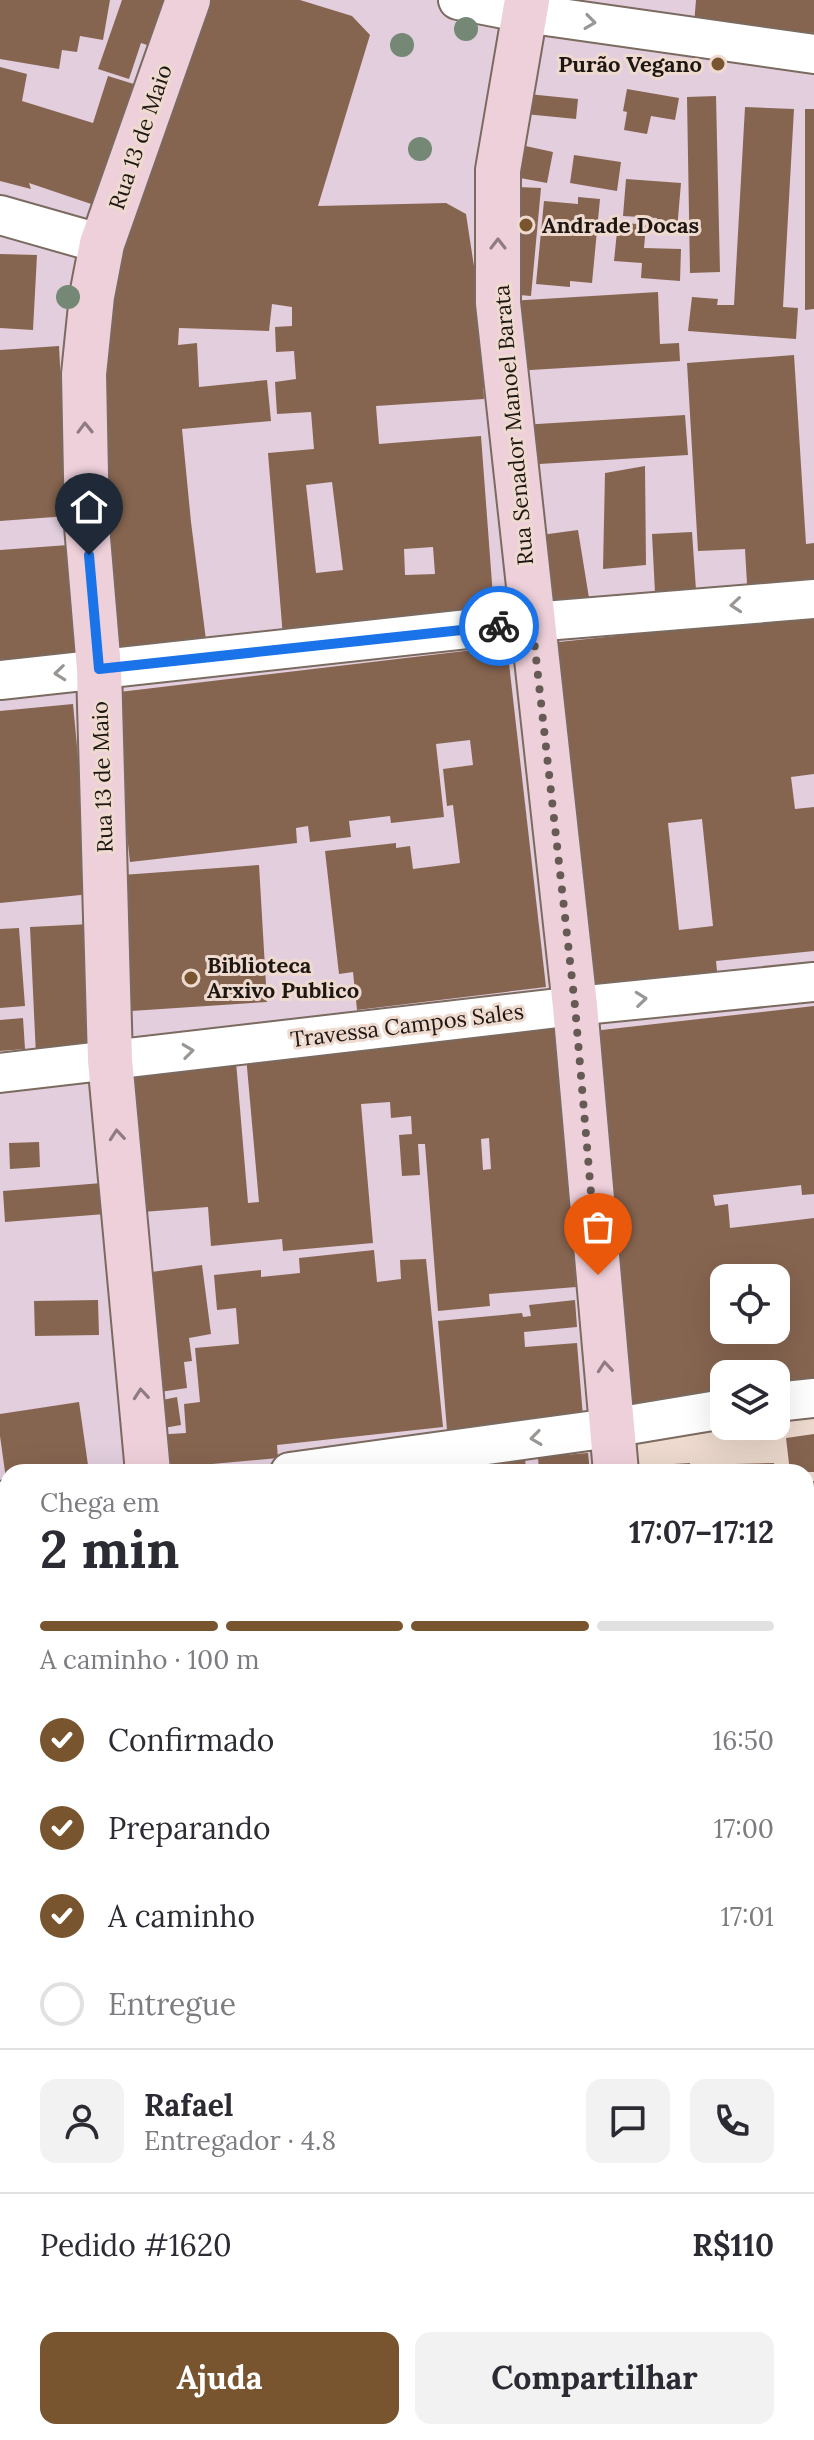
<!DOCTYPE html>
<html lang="pt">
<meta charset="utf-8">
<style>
body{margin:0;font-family:Lora,serif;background:#f2f2f3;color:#2b2b33;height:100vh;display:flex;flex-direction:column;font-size:30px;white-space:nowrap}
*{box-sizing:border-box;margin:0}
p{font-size:26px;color:#7c7c81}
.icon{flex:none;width:44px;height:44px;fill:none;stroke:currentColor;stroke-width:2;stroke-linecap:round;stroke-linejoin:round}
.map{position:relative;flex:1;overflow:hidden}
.side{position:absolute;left:0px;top:1464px;width:814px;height:976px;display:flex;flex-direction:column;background:#fff;border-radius:24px 24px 0 0;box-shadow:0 8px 32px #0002}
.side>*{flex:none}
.fabs{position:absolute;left:710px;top:1264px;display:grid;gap:16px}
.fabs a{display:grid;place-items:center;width:80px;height:80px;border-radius:16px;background:#fff;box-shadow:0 8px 32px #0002;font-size:40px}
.pin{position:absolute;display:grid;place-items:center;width:68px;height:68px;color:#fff;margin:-82px -34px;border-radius:50% 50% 50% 0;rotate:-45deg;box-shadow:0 0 8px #0007}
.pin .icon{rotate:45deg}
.courier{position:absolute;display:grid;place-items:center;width:80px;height:80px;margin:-40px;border:6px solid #1a73e8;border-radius:50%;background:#fff;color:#222;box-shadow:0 2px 10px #0007}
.headline em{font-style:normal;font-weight:800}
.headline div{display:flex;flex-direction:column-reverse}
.headline{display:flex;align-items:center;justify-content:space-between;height:136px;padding:0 40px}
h1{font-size:52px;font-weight:800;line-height:60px}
.bar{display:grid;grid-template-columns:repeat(4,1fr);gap:12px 8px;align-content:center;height:96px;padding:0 40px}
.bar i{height:10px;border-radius:6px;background:#e1e1e2}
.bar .on{background:#78552e}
.bar p{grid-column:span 4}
.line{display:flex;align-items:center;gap:20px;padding:0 40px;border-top:2px solid #e1e1e2}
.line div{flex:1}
.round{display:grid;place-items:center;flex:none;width:84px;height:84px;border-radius:16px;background:#f2f2f3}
ol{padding:0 40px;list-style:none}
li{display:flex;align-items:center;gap:24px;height:88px}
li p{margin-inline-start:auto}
li .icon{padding:8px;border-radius:50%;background:#78552e;color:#fff;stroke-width:4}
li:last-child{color:#7c7c81}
li i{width:44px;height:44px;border:4px solid #e1e1e2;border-radius:50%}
.button{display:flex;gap:16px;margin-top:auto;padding:16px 40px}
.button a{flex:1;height:92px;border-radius:16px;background:#78552e;color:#fff;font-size:32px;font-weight:800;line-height:92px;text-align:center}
.button a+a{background:#f2f2f3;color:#2b2b33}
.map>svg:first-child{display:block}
.commercial{fill:#e2cedd;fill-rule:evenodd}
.building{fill:#866550;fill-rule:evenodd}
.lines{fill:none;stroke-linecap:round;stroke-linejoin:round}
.street-casing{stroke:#7b6a5f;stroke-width:42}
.secondary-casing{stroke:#7b6a5f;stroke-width:48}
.path{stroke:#7e716a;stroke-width:5;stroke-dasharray:2 6;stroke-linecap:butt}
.street{stroke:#fff;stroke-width:38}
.secondary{stroke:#eed0da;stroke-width:44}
.tree{fill:#758775}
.oneway{stroke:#999694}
.oneway2{stroke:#907c80}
.done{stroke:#665b54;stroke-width:8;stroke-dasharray:0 14.4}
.route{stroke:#1a73e8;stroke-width:10}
.poi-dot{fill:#78552e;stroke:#eedace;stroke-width:3}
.labels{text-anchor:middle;stroke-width:6;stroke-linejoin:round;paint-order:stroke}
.poi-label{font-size:22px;font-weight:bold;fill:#1d1612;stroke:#eedace;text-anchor:start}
.street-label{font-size:22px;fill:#1d1612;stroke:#eedace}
</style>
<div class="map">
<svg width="814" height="2440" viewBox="0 0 814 2440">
<rect width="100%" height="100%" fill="#eedace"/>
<path class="commercial" d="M0 0H814V1396L776 1374H724L609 1424 614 1472H8V2432H727L728 2440H0ZM724 1278H776V1330H724Z"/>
<path class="building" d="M0 0H110L103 40 80 36 77 52 62 50 59 69 0 59Z
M122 0H166L150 46 141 43 129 79 98 69Z
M201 0H300L352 16 370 35 318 206 446 203 466 214 477 286 484 399 376 406 379 444 481 436 494 610 283 637 268 453 314 449 311 412 277 414 275 382 296 379 294 351 276 352 275 327 292 326V307L272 304 269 331 179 328 178 345 197 343 199 387 267 380 271 421 182 429 191 522 206 640 110 653 102 305ZM332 482 343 570 316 573 306 485ZM433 547 435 574 405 575 404 549Z
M696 0H814V33L694 24Z
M0 67 27 74 22 101 93 123 108 76 137 85 97 206 29 183 31 189 0 181Z
M627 89 679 98 675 120 651 116 647 134 624 130 627 112 623 111Z
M528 94 578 99 576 119 525 114Z
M716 96 720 272 690 273 687 97Z
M745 107 794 109 783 307 798 308 796 339 688 331 692 297 718 299 717 305H734Z
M805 109H814V309L805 310Z
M521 145 553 152 547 183 515 177Z
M574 155 621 162 617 191 570 183Z
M626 179 681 183 677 230 656 228 657 218 623 216Z
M518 187 541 188 531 296 507 294Z
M578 197 600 199 592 283 570 281V287L536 284 544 201 578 204Z
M618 222 646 225 644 248 681 249 680 281 641 278 642 263 614 261Z
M0 254 37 255 33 330 0 328Z
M658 292 660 344 679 343 680 361 514 371 509 301Z
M59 346 68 516 0 521V350Z
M794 355 806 544 814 543V579L747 584 745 549 698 551 687 363Z
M685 415 688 455 523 465 521 425Z
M645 466 646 565 603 569 605 473Z
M578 530 589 598 536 605 526 537Z
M692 532 696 590 655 593 652 534Z
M68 545 77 653 0 660V550Z
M814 615V774L791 777 795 809 814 807V951L716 961 718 981 575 997 540 644ZM702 819 713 926 679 930 668 823Z
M507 646 546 987 357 1010 353 972 339 974 325 851 396 843V848L410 846 413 869 460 863 453 805 447 806 443 769 473 765 470 740 436 744 444 817 391 823 390 816 349 821 351 837 310 842 308 826 296 828 297 843 130 862 111 693Z
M73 704 91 894 0 903V711Z
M259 865 267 1002 131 1011 122 875Z
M91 924 97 1053 36 1056 30 927Z
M19 928 25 1006 0 1008V929Z
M814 1006V1194L802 1195 801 1185 713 1195 715 1206 728 1204 730 1228 814 1218V1388L776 1392V1374H724V1398L626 1410 584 1032ZM724 1278H776V1330H724Z
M23 1018 25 1049 0 1051V1020Z
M556 1028 576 1287 489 1294 490 1306 438 1311 425 1144H418L420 1175 402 1176 399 1135 412 1134 411 1116 391 1118 390 1102 361 1104 373 1243 283 1251 282 1239 211 1246 208 1207 129 1213 116 1061 235 1050 248 1203 259 1202 246 1056ZM489 1138 491 1169 483 1170 481 1139Z
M39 1142 40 1167 10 1169 9 1143Z
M102 1183 105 1214 5 1222 3 1191Z
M374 1250 377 1282 401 1279 400 1260 426 1259 443 1427 277 1445 278 1458 157 1469 154 1435 186 1433 184 1404 200 1402 195 1348 239 1344 236 1308 217 1310 214 1275 261 1270V1277L300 1273 299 1258Z
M202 1265 211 1334 189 1338 192 1361 184 1362 187 1388 153 1393 137 1274Z
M98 1300 99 1335 35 1336 34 1301Z
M575 1300 577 1327 524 1332 525 1347 577 1343 583 1417 447 1430 438 1321 522 1313 523 1317 531 1316 529 1305Z
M177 1397 181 1425 152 1430 148 1403Z
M79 1402 89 1472H8L6 1479 0 1436V1414Z
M814 1434V1472H790L786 1438Z
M588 1453 590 1472H539L538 1457Z
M525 1457 526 1472H455L454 1465Z
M690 1463V1472H641V1466Z
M774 1463V1472H734V1464Z
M814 1481V1517L806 1518V1482Z
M8 1523V1575L0 1576V1524Z
M814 1528V1567L806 1568V1529Z
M0 1641H8V1687L0 1688Z
M814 1718V1767L809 1768 806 1719Z
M814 1811V1843L806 1844V1812Z
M8 1821V1879L0 1880V1822Z
M806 1926H814V1964L806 1965Z
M814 1984V2016L806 2017V1985Z
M0 2144H8V2190H0Z
M814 2167V2204L806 2205V2168Z
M8 2253V2312H5L0 2281V2255Z
M814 2286V2311L806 2312V2287Z
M814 2324V2380L806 2382V2325Z
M25 2432H116L117 2440H25Z
M282 2432H327V2434L283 2440Z
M414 2432H503V2434L468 2440H415Z
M522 2432H530L532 2440H494Z
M754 2432H802L803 2440H755Z"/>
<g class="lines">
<g class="street-casing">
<path id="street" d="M458 0 525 13 814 54
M0 215 102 244
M0 680 532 622 814 599
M0 1073 575 1006 814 982
M776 1402 814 1398
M290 1472 610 1428 724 1409
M0 1501 8 1500
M806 2062 814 2061"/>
</g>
<g class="secondary-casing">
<path id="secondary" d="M527 0 498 170V303L575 1006 616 1472
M148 1472 110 1060 99 669 87 526 84 374 92 296 102 244 188 0
M240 2432 241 2440
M729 2432 730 2440"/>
</g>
<path class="path" d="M0 2099H8"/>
<use href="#street" class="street"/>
<use href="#secondary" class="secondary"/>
</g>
<g class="tree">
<circle cx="466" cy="29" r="12"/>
<circle cx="402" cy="45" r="12"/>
<circle cx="420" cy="149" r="12"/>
<circle cx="68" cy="297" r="12"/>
</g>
<defs><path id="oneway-chevron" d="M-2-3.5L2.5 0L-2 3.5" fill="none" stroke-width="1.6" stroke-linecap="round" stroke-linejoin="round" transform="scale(2)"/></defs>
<g class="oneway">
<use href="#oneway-chevron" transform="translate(590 22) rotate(8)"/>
<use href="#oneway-chevron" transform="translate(736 605) rotate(175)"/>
<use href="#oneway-chevron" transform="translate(60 673) rotate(174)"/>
<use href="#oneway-chevron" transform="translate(641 999) rotate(-6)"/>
<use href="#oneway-chevron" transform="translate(188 1051) rotate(-7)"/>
<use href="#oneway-chevron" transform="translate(536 1438) rotate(172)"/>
</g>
<g class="oneway2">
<use href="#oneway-chevron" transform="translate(498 244) rotate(-90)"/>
<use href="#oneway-chevron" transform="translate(85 428) rotate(-91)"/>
<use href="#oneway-chevron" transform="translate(117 1135) rotate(-95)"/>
<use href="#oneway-chevron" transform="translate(605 1367) rotate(-95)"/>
<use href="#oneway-chevron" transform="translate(141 1394) rotate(-95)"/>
</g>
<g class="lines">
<path class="done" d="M499 626 532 622 575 1006 598 1275"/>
<path class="route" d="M89 555 99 669 499 626"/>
</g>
<g class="poi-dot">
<circle cx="718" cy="64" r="8"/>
<circle cx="526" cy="225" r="8"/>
<circle cx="191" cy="978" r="8"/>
</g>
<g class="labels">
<g class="poi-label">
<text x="702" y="72" text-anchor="end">Purão Vegano</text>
<text x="542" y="233">Andrade Docas</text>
<text x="207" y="973">Biblioteca<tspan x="207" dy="25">Arxivo Publico</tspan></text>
</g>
<g class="street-label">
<text transform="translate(140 137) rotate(-71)" y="8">Rua 13 de Maio</text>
<text transform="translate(513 425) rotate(-95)" y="8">Rua Senador Manoel Barata</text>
<text transform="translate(102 777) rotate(-92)" y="8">Rua 13 de Maio</text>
<text transform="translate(407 1025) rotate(-7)" y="8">Travessa Campos Sales</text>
</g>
</g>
</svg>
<div class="fabs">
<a><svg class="icon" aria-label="locate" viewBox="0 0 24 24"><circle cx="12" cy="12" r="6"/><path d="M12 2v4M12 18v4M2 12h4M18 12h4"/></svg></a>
<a><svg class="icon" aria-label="layers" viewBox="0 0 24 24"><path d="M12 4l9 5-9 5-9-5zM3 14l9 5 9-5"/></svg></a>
</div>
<div class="pin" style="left:598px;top:1275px;background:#ea580c"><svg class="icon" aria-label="bag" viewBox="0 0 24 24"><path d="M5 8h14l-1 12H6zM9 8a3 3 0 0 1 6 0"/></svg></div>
<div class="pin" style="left:89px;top:555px;background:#1f2937"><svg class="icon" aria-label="home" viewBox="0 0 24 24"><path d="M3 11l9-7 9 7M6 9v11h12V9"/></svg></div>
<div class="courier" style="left:499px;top:626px"><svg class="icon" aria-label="bike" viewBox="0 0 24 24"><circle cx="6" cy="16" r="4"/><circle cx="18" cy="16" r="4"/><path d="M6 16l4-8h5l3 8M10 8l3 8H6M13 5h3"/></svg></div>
<section class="side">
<div class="headline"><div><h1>2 min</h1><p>Chega em</p></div><em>17:07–17:12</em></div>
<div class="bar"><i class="on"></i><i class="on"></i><i class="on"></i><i></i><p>A caminho · 100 m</p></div>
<ol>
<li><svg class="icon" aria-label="check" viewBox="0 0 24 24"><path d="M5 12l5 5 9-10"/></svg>Confirmado<p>16:50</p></li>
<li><svg class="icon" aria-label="check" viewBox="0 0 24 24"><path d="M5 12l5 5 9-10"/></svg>Preparando<p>17:00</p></li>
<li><svg class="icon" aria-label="check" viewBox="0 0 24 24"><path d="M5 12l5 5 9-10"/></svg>A caminho<p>17:01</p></li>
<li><i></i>Entregue</li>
</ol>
<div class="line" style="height:144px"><a class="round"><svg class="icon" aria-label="person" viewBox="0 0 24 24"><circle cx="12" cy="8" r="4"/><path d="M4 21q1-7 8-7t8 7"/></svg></a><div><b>Rafael</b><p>Entregador · 4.8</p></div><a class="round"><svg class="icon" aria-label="chat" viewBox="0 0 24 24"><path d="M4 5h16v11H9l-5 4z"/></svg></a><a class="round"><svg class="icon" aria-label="phone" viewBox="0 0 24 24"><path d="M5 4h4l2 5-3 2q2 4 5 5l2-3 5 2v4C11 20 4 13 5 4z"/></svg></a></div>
<div class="line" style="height:104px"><div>Pedido #1620</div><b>R$110</b></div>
<div class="button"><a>Ajuda</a><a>Compartilhar</a></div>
</section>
</div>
